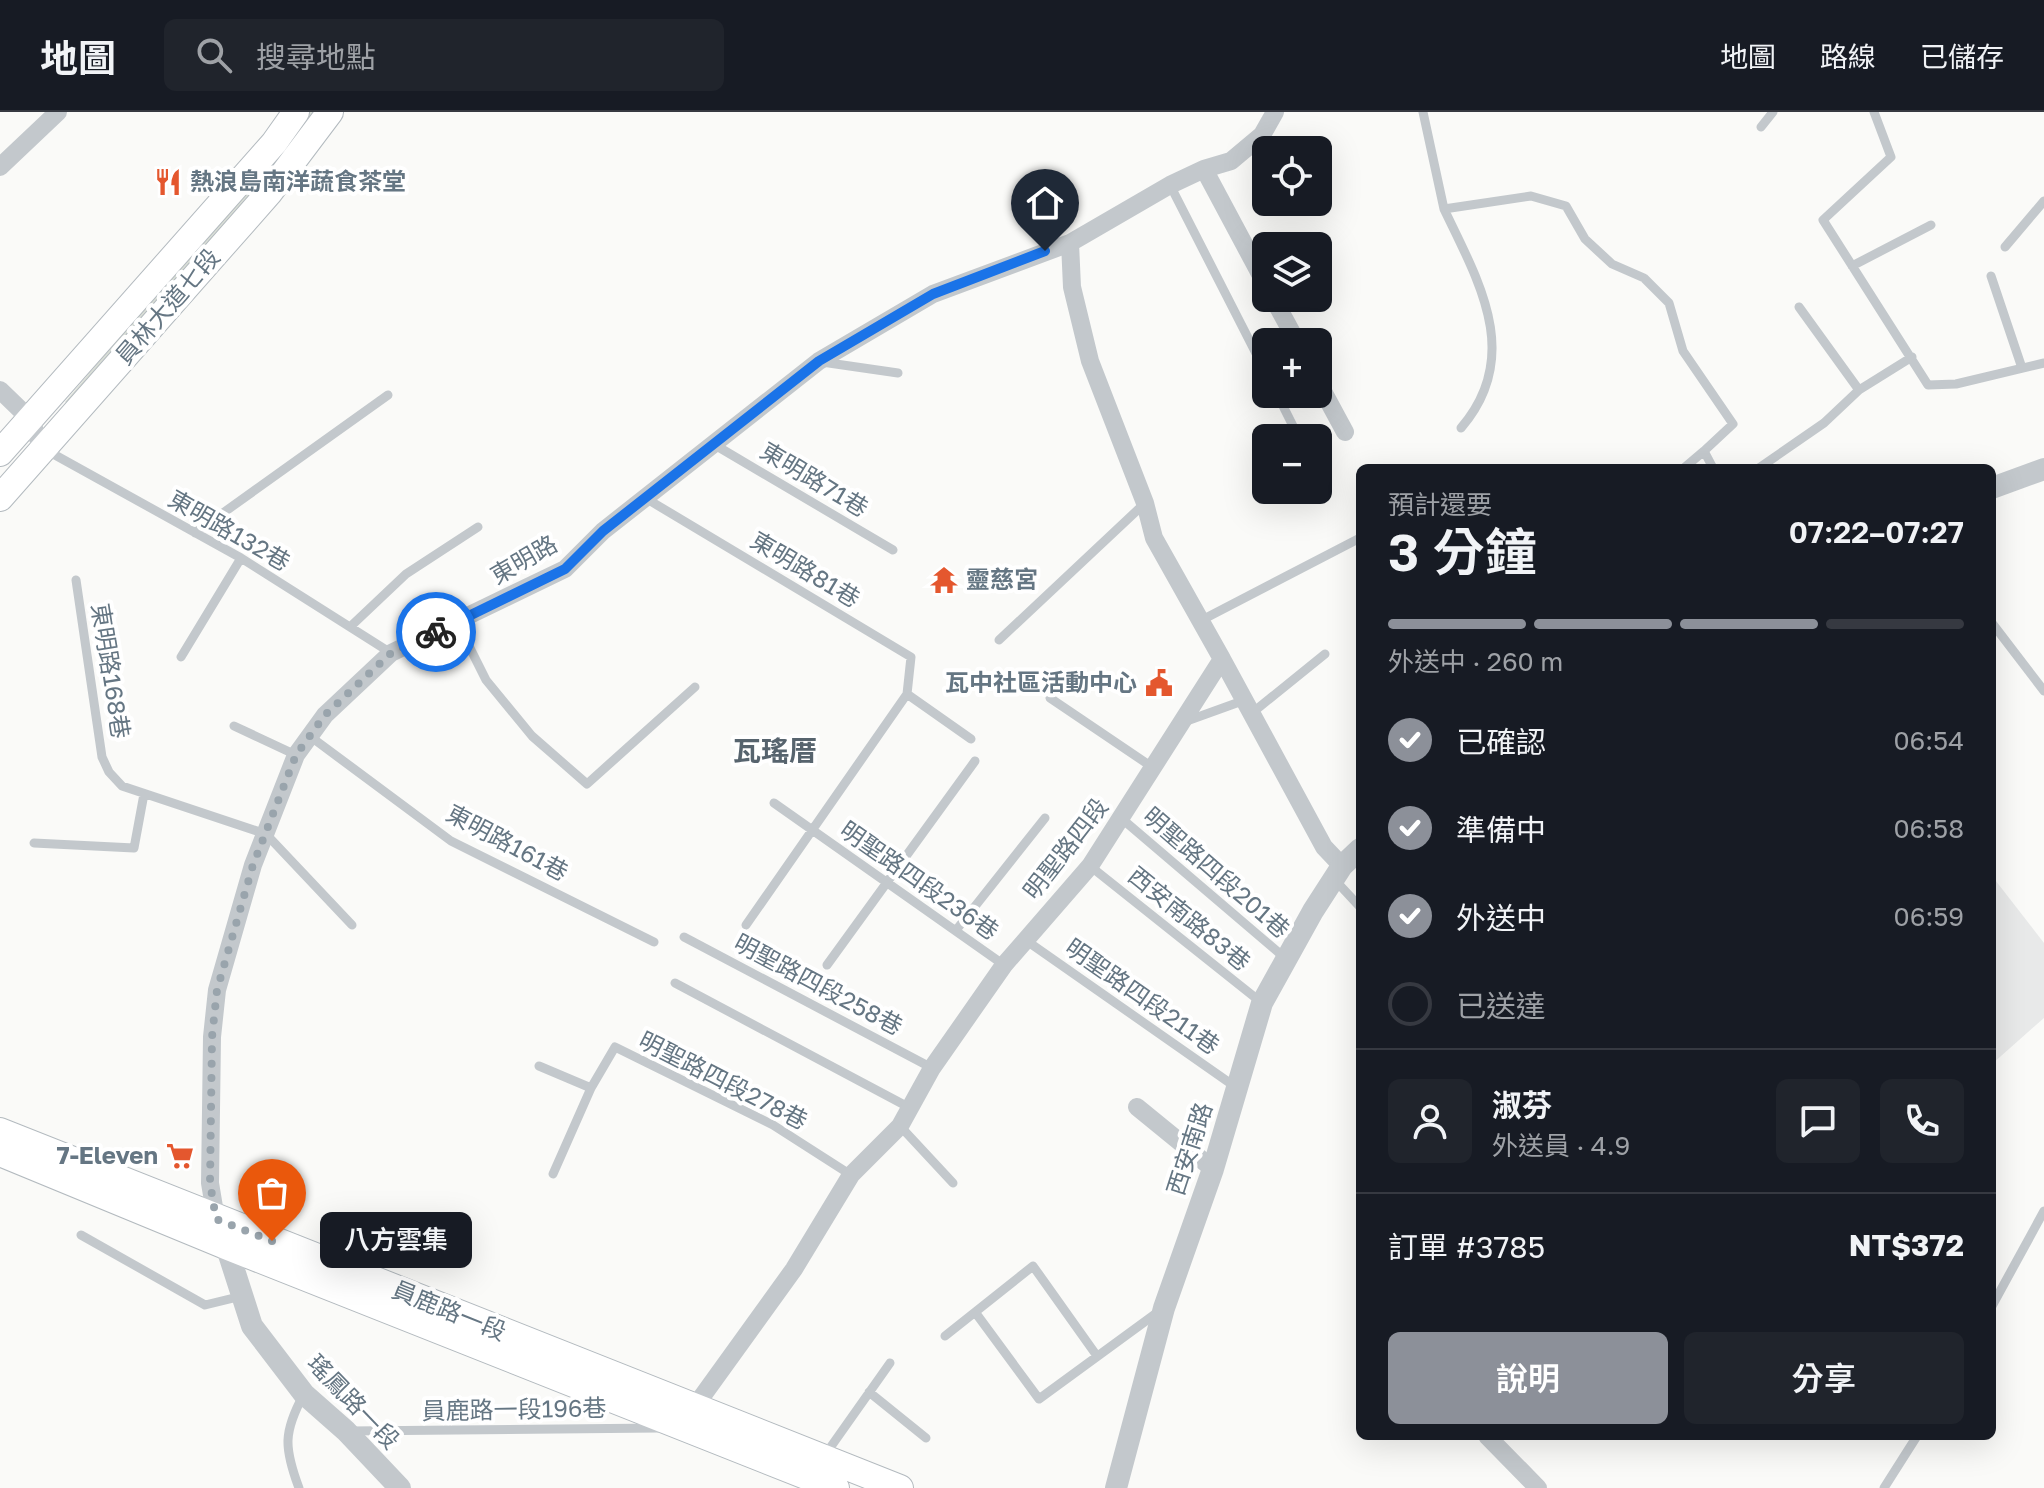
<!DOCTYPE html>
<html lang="zh-TW">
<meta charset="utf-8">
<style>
body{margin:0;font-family:"Golos Text","Noto Sans TC",sans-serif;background:#20242c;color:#f1f3f6;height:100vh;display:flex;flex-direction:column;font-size:30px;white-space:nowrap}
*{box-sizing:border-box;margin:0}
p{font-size:26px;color:#9ea1a6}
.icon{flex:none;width:44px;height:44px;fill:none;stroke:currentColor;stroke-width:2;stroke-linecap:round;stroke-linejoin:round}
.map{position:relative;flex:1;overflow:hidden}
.panel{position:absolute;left:1356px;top:352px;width:640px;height:976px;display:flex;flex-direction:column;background:#171b24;border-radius:12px;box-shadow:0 8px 32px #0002}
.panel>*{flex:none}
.buttons{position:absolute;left:1252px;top:24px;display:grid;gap:16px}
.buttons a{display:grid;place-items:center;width:80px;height:80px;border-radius:12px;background:#171b24;box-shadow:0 8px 32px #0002;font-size:40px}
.pin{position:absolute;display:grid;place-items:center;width:68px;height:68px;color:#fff;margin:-82px -34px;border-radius:50% 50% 50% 0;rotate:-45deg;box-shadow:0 0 8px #0007}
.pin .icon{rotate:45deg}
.courier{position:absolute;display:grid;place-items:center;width:80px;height:80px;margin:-40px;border:6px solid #1a73e8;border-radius:50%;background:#fff;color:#222;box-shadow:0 2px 10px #0007}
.bubble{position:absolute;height:56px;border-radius:12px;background:#171b24;box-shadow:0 8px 32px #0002;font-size:26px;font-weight:600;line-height:56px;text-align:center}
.summary em{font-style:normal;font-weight:600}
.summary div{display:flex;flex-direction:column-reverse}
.summary{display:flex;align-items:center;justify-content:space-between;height:136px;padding:0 32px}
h1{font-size:52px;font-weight:600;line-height:60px}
.bar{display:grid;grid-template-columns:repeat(4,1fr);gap:12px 8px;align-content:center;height:96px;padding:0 32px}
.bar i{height:10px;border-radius:6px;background:#363941}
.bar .on{background:#8c9099}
.bar p{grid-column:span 4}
.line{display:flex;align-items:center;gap:20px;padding:0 32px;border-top:2px solid #363941}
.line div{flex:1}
.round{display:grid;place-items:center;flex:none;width:84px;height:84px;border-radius:12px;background:#20242c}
ol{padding:0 32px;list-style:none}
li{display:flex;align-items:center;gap:24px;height:88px}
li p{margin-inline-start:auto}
li .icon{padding:8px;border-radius:50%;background:#8c9099;color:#fff;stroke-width:4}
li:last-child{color:#9ea1a6}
li i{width:44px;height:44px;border:4px solid #363941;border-radius:50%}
.action{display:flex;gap:16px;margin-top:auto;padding:16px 32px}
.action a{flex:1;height:92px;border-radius:12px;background:#8c9099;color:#fff;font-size:32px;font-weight:600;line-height:92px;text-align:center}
.action a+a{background:#20242c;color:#f1f3f6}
header{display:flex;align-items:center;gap:48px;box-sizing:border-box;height:112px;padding:0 40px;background:#171b24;border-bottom:2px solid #363941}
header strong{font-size:38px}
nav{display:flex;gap:44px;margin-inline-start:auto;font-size:28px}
.search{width:560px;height:72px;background:#20242c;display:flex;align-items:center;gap:20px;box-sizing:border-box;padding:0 28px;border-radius:12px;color:#9ea1a6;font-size:30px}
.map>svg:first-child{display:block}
.built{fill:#e8e9e9}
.green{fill:#dadfd7}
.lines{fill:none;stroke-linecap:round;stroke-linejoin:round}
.secondary-casing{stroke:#b3babf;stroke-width:28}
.service{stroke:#c3c8cc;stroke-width:9}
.minor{stroke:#c3c8cc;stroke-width:18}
.tertiary{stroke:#c3c8cc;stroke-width:22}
.secondary{stroke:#fff;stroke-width:26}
.done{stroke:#99a4ac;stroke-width:8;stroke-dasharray:0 14.4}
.route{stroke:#1a73e8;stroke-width:10}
.labels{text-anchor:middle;stroke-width:8;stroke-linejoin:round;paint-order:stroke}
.poi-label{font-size:24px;font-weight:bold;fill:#657683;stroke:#fff;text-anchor:start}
.street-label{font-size:24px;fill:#657683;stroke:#fff}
.quarter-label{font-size:28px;font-weight:bold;fill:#57646e;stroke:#fff}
</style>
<header>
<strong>地圖</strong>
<div class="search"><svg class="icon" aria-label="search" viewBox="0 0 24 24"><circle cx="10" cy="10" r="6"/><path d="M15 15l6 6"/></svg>搜尋地點</div>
<nav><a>地圖</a><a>路線</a><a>已儲存</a></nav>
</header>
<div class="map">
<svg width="2044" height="1376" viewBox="0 0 2044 1376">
<rect width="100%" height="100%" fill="#fafaf8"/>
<path class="built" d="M1992 764 2044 831V906L1992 952Z"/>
<path class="green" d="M310 0H320L277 57 68 292 65 290Z"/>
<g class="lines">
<g class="secondary-casing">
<path id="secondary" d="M0 341 274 31 296 0
M0 386 269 81 330 0
M0 1019 900 1376
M0 1041 228 1135 836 1376"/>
</g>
<path class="service" d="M1423 0 1444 97 1531 84 1566 94 1585 127 1612 152 1644 166 1669 191 1683 239 1733 312 1704 339 1713 356
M1874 0 1891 45 1823 108 1928 273 1956 272 2044 251
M1761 15 1773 0
M1170 73 1266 261
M1444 97C1479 170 1523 244 1461 316
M2005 135 2044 89
M1852 154 1931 113
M1991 164 2022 256
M1799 195 1859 278
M822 250 898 261
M1277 282 1299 326
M715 333 893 438
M46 338 241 446 391 541
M1684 356 1704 339
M1759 356 1824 311 1859 278 1912 245
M647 387 911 545 907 582
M195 421 388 283
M76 468 102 645 109 660 122 674 266 722 352 813
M1200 509 1360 426
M457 510 486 568 532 624 587 672 695 575
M1992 511 2044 579
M350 515 406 462 478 415
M999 528 1145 391
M181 545 241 446
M907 582 971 627
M1050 586 1155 657
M1252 601 1325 542
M1184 610 1245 588
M234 614 296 643
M311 625 451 729 654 830
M774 691 1004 853
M1121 706 1285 846
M34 731 134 736 144 682
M1090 754 1262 891
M1334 767 1360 795
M746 813 907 582
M957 817 1045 706
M684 825 932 956
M1024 827 1237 976
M827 853 975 649
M675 871 912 997
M539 954 591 976
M900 1014 953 1071
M553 1062 591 976 615 935 773 1013 851 1063
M81 1123 205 1193 242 1184
M1992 1194 2044 1099
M975 1200 1039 1287 1158 1200
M945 1224 1033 1154 1097 1244
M869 1280 926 1326
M349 1319 659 1316
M825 1343 890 1251
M299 1376C284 1336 283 1320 304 1282
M1884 1376 1917 1324"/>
<path class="minor" d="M0 55 58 0
M1204 57 1266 173
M1273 186 1297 230
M1318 270 1345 320
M0 278 30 307 42 336
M1222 547 1324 735 1342 754
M1137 995 1213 1057
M216 1107 210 1071 212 925 217 878 253 753 296 643 325 603 391 541 565 457 603 419 819 249 933 182 1070 131 1170 73 1204 57 1231 49 1262 23 1275 0
M688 1304 794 1157 851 1063 900 1014 932 956 1004 853 1090 754 1222 547 1154 426 1145 391 1090 249 1072 175 1070 131
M1487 1324 1538 1376"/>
<path class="tertiary" d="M1992 376 2044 357
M223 1124 252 1214 304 1282 346 1319 400 1376
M1116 1376 1164 1196 1213 1057 1262 891 1313 799 1342 754 1360 737"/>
<use href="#secondary" class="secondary"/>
</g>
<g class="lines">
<path class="done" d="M272 1129 216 1107 210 1071 212 925 217 878 253 753 296 643 325 603 391 541 436 520"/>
<path class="route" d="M436 520 565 457 603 419 819 249 933 182 1045 139"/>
</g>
<defs>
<g id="restaurant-bare" transform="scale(2.16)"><path d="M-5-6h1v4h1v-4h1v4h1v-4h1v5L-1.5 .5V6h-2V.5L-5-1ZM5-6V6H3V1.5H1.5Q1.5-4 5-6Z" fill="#e4572e" stroke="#fff" stroke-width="2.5" paint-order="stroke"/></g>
<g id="temple-bare" transform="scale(2.16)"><path d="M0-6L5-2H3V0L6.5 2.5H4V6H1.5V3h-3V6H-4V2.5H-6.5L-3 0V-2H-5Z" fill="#e4572e" stroke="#fff" stroke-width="2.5" paint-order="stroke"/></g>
<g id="civic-bare" transform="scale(2.16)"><path d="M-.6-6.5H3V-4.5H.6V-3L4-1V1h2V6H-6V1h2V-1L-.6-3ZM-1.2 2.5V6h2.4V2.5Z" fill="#e4572e" stroke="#fff" stroke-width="2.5" paint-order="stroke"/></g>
<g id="supermarket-bare" transform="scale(2.16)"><path d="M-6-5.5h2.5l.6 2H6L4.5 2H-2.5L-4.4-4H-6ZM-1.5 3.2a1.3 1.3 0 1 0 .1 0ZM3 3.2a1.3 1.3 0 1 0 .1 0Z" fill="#e4572e" stroke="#fff" stroke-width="2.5" paint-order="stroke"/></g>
</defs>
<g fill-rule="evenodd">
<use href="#restaurant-bare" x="168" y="70"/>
<use href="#temple-bare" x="944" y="468"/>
<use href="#civic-bare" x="1159" y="571"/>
<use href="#supermarket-bare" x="180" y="1044"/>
</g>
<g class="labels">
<g class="poi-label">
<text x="190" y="78">熱浪島南洋蔬食茶堂</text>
<text x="966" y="476">靈慈宮</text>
<text x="1137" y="579" text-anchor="end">瓦中社區活動中心</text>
<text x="158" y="1052" text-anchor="end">7-Eleven</text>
</g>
<g class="street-label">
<text transform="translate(168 195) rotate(-49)" y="8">員林大道七段</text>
<text transform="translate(814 368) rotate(31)" y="8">東明路71巷</text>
<text transform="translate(229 419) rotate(30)" y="8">東明路132巷</text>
<text transform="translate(524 448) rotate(-30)" y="8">東明路</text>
<text transform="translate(805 458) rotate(31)" y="8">東明路81巷</text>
<text transform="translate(110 559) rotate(81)" y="8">東明路168巷</text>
<text transform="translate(507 731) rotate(28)" y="8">東明路161巷</text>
<text transform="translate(1066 737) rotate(-52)" y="8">明聖路四段</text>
<text transform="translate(1216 761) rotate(41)" y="8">明聖路四段201巷</text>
<text transform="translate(919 769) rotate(35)" y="8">明聖路四段236巷</text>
<text transform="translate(1189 807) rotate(39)" y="8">西安南路83巷</text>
<text transform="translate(818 873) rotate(28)" y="8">明聖路四段258巷</text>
<text transform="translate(1142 885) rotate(35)" y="8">明聖路四段211巷</text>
<text transform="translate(723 969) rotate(27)" y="8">明聖路四段278巷</text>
<text transform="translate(1190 1037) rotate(-72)" y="8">西安南路</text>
<text transform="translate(449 1199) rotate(22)" y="8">員鹿路一段</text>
<text transform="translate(353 1290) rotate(46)" y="8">瑤鳳路一段</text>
<text transform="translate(514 1298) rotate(-1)" y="8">員鹿路一段196巷</text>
</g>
<g class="quarter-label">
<text x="775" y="649">瓦瑤厝</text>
</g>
</g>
</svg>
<div class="buttons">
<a><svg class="icon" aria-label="locate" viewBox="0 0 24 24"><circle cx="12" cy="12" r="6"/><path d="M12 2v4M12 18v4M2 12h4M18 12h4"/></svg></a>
<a><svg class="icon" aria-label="layers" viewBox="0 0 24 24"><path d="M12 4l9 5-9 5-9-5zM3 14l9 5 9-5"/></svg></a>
<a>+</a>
<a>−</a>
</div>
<div class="pin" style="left:272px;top:1129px;background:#ea580c"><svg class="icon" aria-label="bag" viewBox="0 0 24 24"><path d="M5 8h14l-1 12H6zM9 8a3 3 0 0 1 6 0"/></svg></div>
<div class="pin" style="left:1045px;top:139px;background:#1f2937"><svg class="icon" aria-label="home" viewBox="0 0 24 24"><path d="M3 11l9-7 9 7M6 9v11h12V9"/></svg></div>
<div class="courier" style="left:436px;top:520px"><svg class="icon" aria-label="bike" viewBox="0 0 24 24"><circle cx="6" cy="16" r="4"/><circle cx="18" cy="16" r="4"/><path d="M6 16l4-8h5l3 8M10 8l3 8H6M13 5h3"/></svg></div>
<div class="bubble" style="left:320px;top:1100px;width:152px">八方雲集</div>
<section class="panel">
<div class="summary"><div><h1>3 分鐘</h1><p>預計還要</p></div><em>07:22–07:27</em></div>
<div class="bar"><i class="on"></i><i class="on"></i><i class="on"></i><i></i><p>外送中 · 260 m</p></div>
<ol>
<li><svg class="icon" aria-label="check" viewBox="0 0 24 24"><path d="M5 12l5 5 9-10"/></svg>已確認<p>06:54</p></li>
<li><svg class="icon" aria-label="check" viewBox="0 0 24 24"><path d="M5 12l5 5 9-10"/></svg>準備中<p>06:58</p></li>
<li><svg class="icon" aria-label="check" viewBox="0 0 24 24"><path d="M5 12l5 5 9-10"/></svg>外送中<p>06:59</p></li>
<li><i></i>已送達</li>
</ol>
<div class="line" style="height:144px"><a class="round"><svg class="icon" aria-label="person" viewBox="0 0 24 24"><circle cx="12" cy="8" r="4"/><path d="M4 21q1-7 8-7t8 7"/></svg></a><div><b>淑芬</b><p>外送員 · 4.9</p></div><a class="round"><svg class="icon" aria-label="chat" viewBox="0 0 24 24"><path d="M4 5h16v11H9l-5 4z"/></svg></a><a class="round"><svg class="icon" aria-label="phone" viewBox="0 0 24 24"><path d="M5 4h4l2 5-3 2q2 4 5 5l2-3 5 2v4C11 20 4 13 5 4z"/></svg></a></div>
<div class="line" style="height:104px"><div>訂單 #3785</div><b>NT$372</b></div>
<div class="action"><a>說明</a><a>分享</a></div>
</section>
</div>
